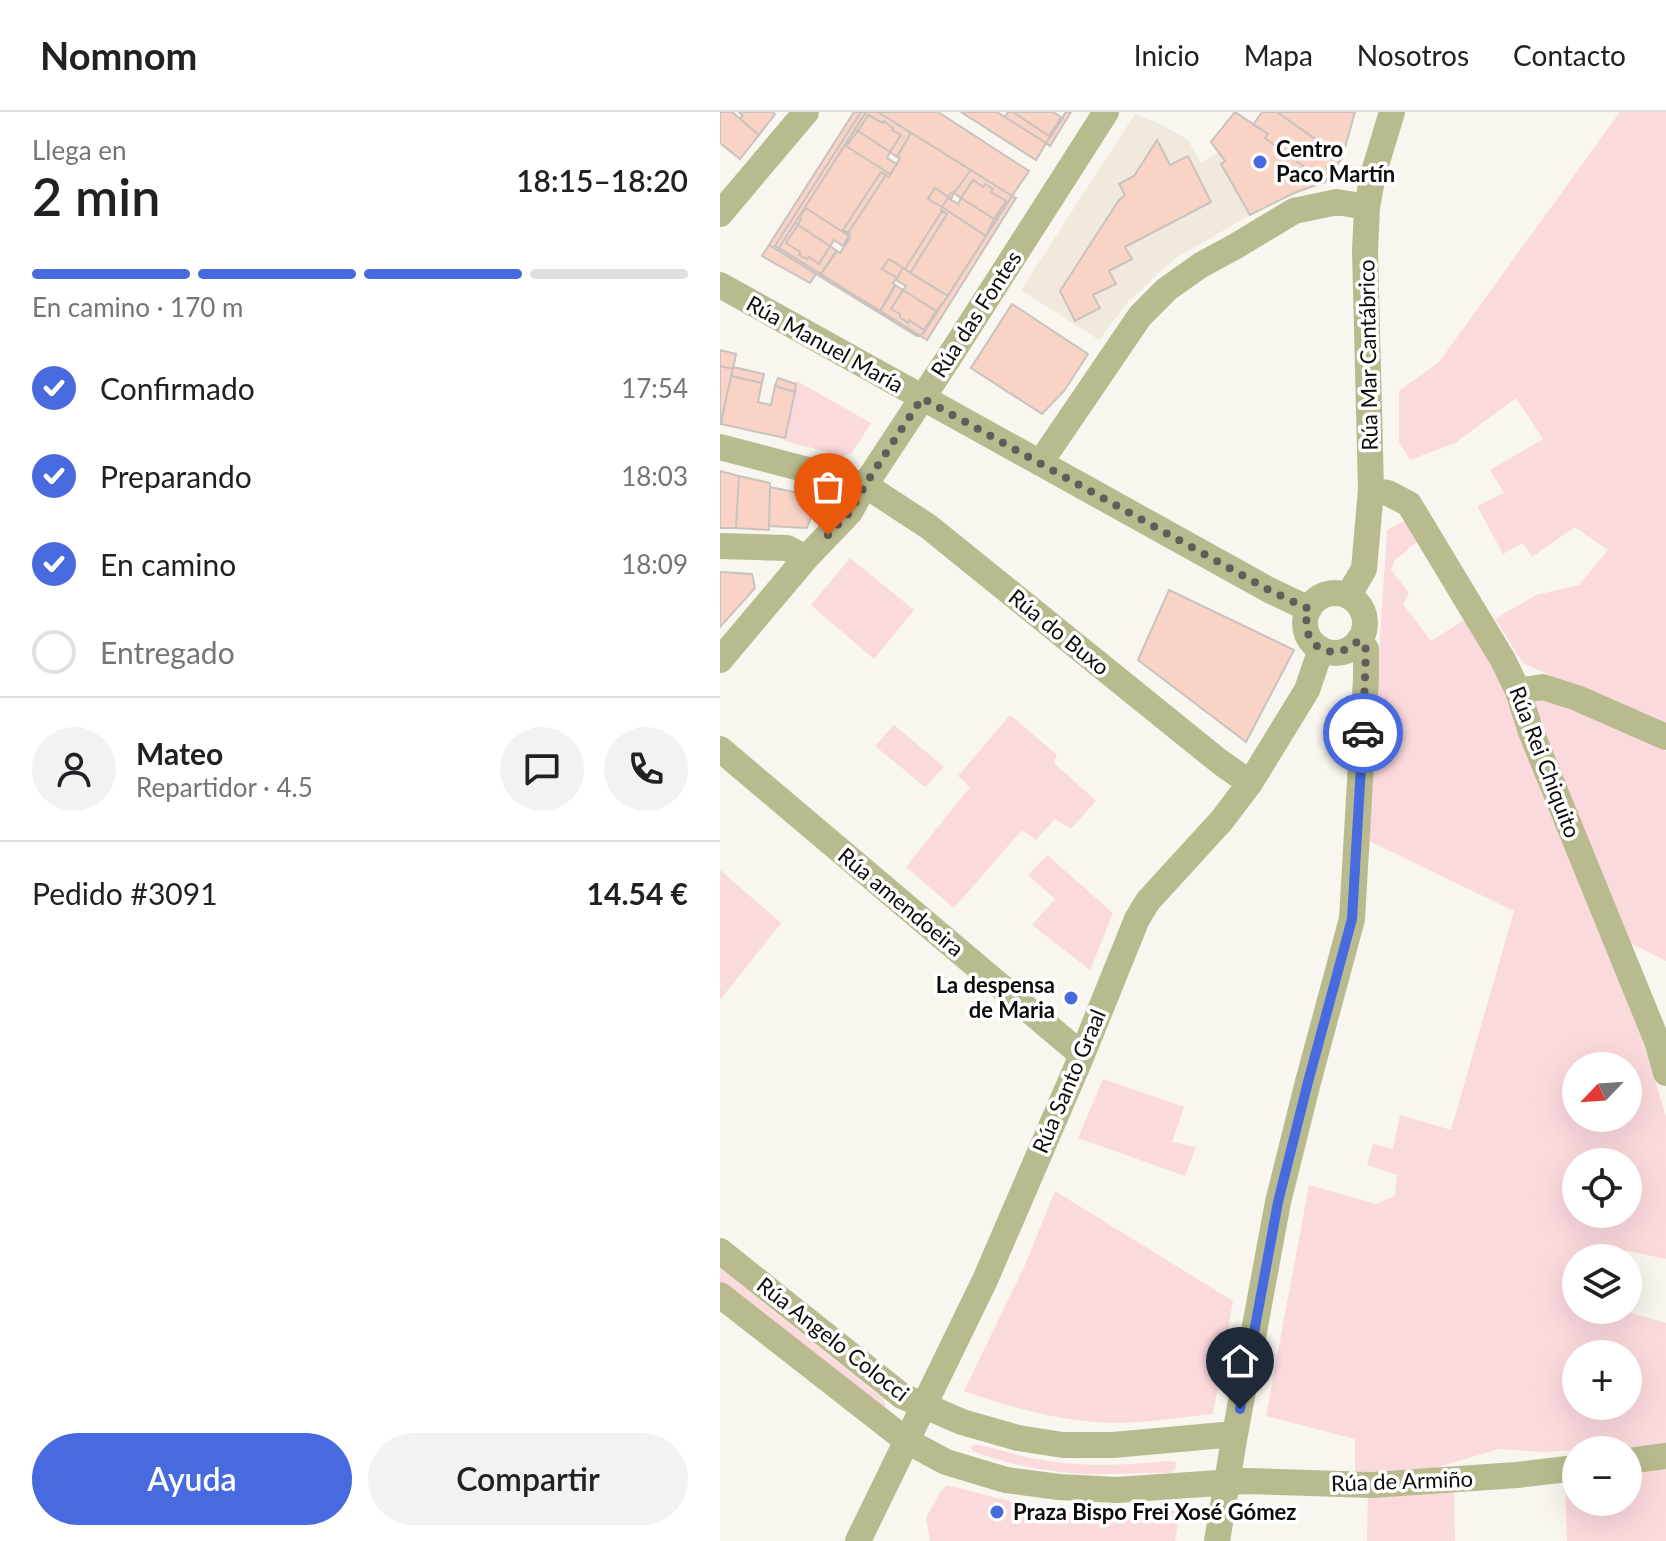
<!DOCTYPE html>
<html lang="es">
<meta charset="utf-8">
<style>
body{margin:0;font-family:Lato,sans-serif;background:#f2f2f2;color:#202124;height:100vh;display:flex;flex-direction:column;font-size:30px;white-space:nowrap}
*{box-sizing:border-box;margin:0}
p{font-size:26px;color:#757577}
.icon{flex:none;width:44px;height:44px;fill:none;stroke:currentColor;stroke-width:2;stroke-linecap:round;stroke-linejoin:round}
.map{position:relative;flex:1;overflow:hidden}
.side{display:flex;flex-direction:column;background:#fff;width:720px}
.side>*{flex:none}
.needle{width:52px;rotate:245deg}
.fabs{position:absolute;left:842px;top:940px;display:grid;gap:16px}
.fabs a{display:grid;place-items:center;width:80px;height:80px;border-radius:50%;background:#fff;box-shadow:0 8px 32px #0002;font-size:40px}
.pin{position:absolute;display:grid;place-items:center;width:68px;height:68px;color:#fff;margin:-82px -34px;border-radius:50% 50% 50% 0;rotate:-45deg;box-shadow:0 0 8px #0007}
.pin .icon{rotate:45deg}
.courier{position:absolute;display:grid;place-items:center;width:80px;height:80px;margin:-40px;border:6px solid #476bde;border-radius:50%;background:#fff;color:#222;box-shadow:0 2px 10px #0007}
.head em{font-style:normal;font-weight:600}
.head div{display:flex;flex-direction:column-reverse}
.head{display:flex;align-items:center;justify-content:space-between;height:136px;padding:0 32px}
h1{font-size:52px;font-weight:600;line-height:60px}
.bar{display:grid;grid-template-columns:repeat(4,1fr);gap:12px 8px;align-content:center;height:96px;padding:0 32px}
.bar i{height:10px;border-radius:6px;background:#e0e0e0}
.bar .current{background:#476bde}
.bar p{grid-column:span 4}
.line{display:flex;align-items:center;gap:20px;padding:0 32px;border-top:2px solid #e0e0e0}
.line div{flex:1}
.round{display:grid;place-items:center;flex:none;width:84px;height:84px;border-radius:42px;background:#f2f2f2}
ol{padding:0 32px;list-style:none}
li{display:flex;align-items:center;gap:24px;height:88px}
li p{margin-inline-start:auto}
li .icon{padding:8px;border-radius:50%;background:#476bde;color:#fff;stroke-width:4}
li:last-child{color:#757577}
li i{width:44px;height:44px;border:4px solid #e0e0e0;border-radius:50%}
.primary-button{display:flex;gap:16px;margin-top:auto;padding:16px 32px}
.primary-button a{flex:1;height:92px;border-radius:48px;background:#476bde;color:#fff;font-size:32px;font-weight:600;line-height:92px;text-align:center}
.primary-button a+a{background:#f2f2f2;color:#202124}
header{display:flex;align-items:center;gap:48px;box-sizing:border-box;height:112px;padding:0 40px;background:#fff;border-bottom:2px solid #e0e0e0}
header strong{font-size:38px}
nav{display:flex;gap:44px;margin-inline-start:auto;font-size:28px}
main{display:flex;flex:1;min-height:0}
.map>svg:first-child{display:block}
.built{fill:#f2e9dd}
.green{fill:#fbdade;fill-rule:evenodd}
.building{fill:#f9d4c6;stroke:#c9c2bf;stroke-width:2}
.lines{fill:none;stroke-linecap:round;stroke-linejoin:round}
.street{stroke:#b9bb8e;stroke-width:26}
.done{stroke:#605e5a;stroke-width:8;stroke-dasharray:0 14.4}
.route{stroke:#476bde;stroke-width:10}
.poi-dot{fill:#476bde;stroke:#fff;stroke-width:3}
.labels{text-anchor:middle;stroke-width:7;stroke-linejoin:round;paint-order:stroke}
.poi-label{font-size:22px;font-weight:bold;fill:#0e0c0a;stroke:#fff;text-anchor:start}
.street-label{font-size:22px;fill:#0e0c0a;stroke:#fff}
</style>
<header>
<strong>Nomnom</strong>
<nav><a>Inicio</a><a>Mapa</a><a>Nosotros</a><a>Contacto</a></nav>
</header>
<main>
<section class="side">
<div class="head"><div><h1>2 min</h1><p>Llega en</p></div><em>18:15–18:20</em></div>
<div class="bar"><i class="current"></i><i class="current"></i><i class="current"></i><i></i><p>En camino · 170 m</p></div>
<ol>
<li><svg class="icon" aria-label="check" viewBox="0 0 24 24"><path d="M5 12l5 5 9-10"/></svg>Confirmado<p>17:54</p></li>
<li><svg class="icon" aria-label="check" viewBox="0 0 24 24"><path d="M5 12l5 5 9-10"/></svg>Preparando<p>18:03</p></li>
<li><svg class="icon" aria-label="check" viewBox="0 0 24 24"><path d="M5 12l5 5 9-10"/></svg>En camino<p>18:09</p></li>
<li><i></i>Entregado</li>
</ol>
<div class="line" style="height:144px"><a class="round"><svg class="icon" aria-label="person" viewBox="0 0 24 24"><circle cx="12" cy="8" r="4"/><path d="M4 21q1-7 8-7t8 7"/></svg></a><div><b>Mateo</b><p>Repartidor · 4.5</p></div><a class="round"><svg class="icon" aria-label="chat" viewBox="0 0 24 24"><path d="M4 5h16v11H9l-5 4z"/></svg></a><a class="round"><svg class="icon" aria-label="phone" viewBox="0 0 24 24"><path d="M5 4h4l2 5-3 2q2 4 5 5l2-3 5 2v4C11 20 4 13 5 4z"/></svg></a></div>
<div class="line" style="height:104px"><div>Pedido #3091</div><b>14.54 €</b></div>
<div class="primary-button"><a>Ayuda</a><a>Compartir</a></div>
</section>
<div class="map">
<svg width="946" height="1429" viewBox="0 0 946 1429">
<rect width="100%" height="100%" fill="#f9f5ef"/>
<path class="built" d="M415 2 440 12 467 27 481 51 499 40 505 49 501 52 530 103 456 146 439 160 407 191 379 228 301 178Z"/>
<path class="green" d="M900 0H946V615L803 551 775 507 816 483 859 473 888 438 855 415 812 445 803 431 783 442 757 394 784 381 770 358 823 327 796 286 735 331 690 348 679 330V279L719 250Z
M77 269 151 311 132 341 123 344 64 329Z
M682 410 687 411 701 426 675 448 671 458 689 481 683 492 711 529 746 507 776 552 910 886 946 1005V1147L874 1132 873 1146H856V1198H901L946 1211V1333L823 1340 779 1337 695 1362 635 1359V1327L546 1304 589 1073 656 1092 675 1084 677 1063 647 1053 653 1032 673 1037 680 1003 731 1018 794 799 647 728 667 418ZM856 954H908V1006H856ZM856 1050H908V1102H856ZM856 1242H908V1294H856Z
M130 446 194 498 154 547 91 493Z
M831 586 859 597 946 639V849L902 827 814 596 818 588Z
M290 603 337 643 334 651 376 689 351 717 335 707 316 728 302 718 234 796 186 755 250 675 238 664Z
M174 613 224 655 205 675 155 634Z
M327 743 393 801 370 858 312 813 335 787 308 763Z
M0 758 61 811 0 888Z
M383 967 464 995 452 1030 476 1035 465 1064 358 1026Z
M335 1079 513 1189 493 1302C463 1305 431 1310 401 1311 347 1311 295 1297 244 1279L305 1153Z
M0 1156 162 1286 166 1293 163 1298 153 1292 0 1170Z
M255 1332C273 1335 291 1342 310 1346 356 1355 402 1354 448 1349L456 1350 455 1357 450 1361C421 1360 392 1363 363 1362 326 1360 286 1352 252 1339L251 1334Z
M946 1354V1429H847L845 1366 856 1365V1390H908V1358Z
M227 1373C268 1383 311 1397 354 1401 387 1404 421 1401 453 1398L459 1404 455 1429H210L206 1406 221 1379Z
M734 1377 735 1429H647L648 1381Z"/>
<path class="building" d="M0 0H12L39 23 20 47 0 31Z
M19 0H52L55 2 39 23 20 7 23 4Z
M134 0H141L55 134 199 223 197 224 49 133Z
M141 0H146L59 136 55 134Z
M146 0H158L191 21 177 45 170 40 181 23 172 18 173 16 164 9 163 11 148 3 138 19 135 17Z
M158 0H218L309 59 292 84Z
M241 0H277L326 31 316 48Z
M288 0H293L329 24 341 5 343 6 326 31 285 5Z
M293 0H333L341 5 329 24Z
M346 0H351L330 34 326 31Z
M515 0 548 22 545 26 605 70 574 81 530 103 501 52 505 49 491 30Z
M542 0H557L622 46 605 70 545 26 548 22 533 13Z
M557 0H635L622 46 561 3Z
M148 3 163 11 164 9 173 16 172 18 181 23 170 40 138 19Z
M135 17 138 19 126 34 170 62 177 52 169 65 161 60 123 118 130 122 129 124 86 96 79 106 81 107 78 113 75 111Z
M138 19 170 40 167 46 177 52 170 62 126 34Z
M191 21 251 58 234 81 232 80 228 85 215 76 208 87 222 95 221 98 222 99 185 157 169 147 162 157 177 166 173 171 175 173 172 180 160 199 101 162 114 142 117 139 120 141 130 126 128 121 166 63 169 65 180 46 177 45 179 41Z
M437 28 450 53 468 44 491 90 405 135 412 147 389 159 396 172 373 183 380 196 355 209 340 179 399 88 405 83 399 72 414 64Z
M251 58 292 84 276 108 274 107 286 89 271 80 273 77 265 72 263 75 253 68 241 86 234 81Z
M161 60 166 63 128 121 123 118Z
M253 68 263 75 265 72 273 77 271 80 286 89 274 107 241 86Z
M215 76 228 85 232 80 234 81 231 87 228 86 222 95 208 87Z
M292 84 296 86 207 228 199 223 203 222Z
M228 86 238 92 241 86 274 107 266 124 222 95Z
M222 95 266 124 228 184 190 161 227 102 221 98Z
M86 96 129 124 123 134 114 128 110 134 78 113 81 107 79 106Z
M222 99 227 102 190 161 185 157Z
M75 111 78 113 66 131 80 140 79 143 87 147 89 145 99 152 110 134 117 139 101 162 59 136Z
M78 113 110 134 99 152 89 145 87 147 79 143 80 140 66 131Z
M49 133 96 162 90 171 42 144Z
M169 147 185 157 183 156 177 166 162 157Z
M183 156 228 184 216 199 183 178 186 174 176 168Z
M175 173 183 178 171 197 180 202V205L188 211 189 208 204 218 216 199 217 200 203 222 199 223 160 199Z
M183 178 216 199 204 218 189 208 188 211 180 205V202L171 197Z
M292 192 368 242 344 279 322 302 251 256Z
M0 238 16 242 13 257 0 254Z
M0 254 13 257 0 313Z
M13 255 44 262 42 271 11 264Z
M11 264 42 271 38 290 51 293 55 274 75 280 65 326 1 312Z
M58 266 76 272 75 280 55 274Z
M0 359 19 364 16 416H0Z
M19 364 50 371 49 418 16 416Z
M50 375 98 385 87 416 49 414Z
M0 460 32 462 35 476 0 515Z
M449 478 574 538 526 630 418 548Z"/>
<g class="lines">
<path class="street" d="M0 102 86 0
M0 173 549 478 589 497
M0 335 145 373 209 415 500 650 530 671
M320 351 420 204 447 177 481 153 516 134 574 99 617 90 647 95
M651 378 668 381 689 392 783 548 798 579 811 620 937 929 946 961
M0 434 67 436 86 446
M585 511a30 30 0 1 1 60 0a30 30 0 1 1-60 0Z
M628 484 644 457 651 378 645 139 647 95 653 63 672 0
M0 548 86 446 130 400 145 373 230 244 386 0
M798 579 823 575 857 586 946 625
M0 637 362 943
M0 1139 182 1284 242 1310 298 1326 343 1333H393L515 1322
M0 1183 187 1329 226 1350 286 1368 339 1375 397 1378 527 1369 652 1373 797 1363 856 1356
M908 1349 946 1344
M138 1429 265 1168 362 943 417 807 428 789 502 708 530 671 587 578 601 537
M497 1429 515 1322 558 1090 588 970 632 807 646 566V537L639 528"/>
</g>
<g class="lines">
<path class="done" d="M108 423 130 400 145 373 202 286 549 478 589 497C576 532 613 555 639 528L646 537 643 621"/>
<path class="route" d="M520 1297 558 1090 588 970 632 807 643 621"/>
</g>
<g class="poi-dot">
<circle cx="540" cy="50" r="8"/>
<circle cx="351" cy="886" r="8"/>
<circle cx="277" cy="1400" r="8"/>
</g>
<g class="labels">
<g class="poi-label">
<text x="556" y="45">Centro<tspan x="556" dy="25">Paco Martín</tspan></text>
<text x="335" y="881" text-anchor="end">La despensa<tspan x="335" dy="25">de Maria</tspan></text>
<text x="293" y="1408">Praza Bispo Frei Xosé Gómez</text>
</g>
<g class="street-label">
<text transform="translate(256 202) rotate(-57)" y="8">Rúa das Fontes</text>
<text transform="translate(105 232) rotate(29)" y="8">Rúa Manuel María</text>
<text transform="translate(648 243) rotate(-91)" y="8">Rúa Mar Cantábrico</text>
<text transform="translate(339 520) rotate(39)" y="8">Rúa do Buxo</text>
<text transform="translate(825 650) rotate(69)" y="8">Rúa Rei Chiquito</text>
<text transform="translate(181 790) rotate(40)" y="8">Rúa amendoeira</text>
<text transform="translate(349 969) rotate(-67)" y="8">Rúa Santo Graal</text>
<text transform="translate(113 1227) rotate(38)" y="8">Rúa Angelo Colocci</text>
<text transform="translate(682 1369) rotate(-2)" y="8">Rúa de Armiño</text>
</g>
</g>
</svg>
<div class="fabs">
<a><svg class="needle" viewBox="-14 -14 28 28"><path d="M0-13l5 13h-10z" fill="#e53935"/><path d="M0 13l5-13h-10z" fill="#757577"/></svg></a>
<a><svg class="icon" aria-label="locate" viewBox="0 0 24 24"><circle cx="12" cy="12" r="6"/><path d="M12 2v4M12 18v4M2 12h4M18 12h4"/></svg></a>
<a><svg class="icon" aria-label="layers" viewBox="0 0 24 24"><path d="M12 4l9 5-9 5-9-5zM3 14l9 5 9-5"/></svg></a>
<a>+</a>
<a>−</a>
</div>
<div class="pin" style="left:108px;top:423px;background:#ea580c"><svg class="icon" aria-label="bag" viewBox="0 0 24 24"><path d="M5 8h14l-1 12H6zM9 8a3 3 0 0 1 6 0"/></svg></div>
<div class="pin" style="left:520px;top:1297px;background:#1f2937"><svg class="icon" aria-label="home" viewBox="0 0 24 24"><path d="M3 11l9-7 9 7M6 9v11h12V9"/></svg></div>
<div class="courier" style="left:643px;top:621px"><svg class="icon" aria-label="car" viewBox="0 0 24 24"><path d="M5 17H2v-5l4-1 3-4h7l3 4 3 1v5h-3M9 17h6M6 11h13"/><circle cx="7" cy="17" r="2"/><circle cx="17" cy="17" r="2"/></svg></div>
</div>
</main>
